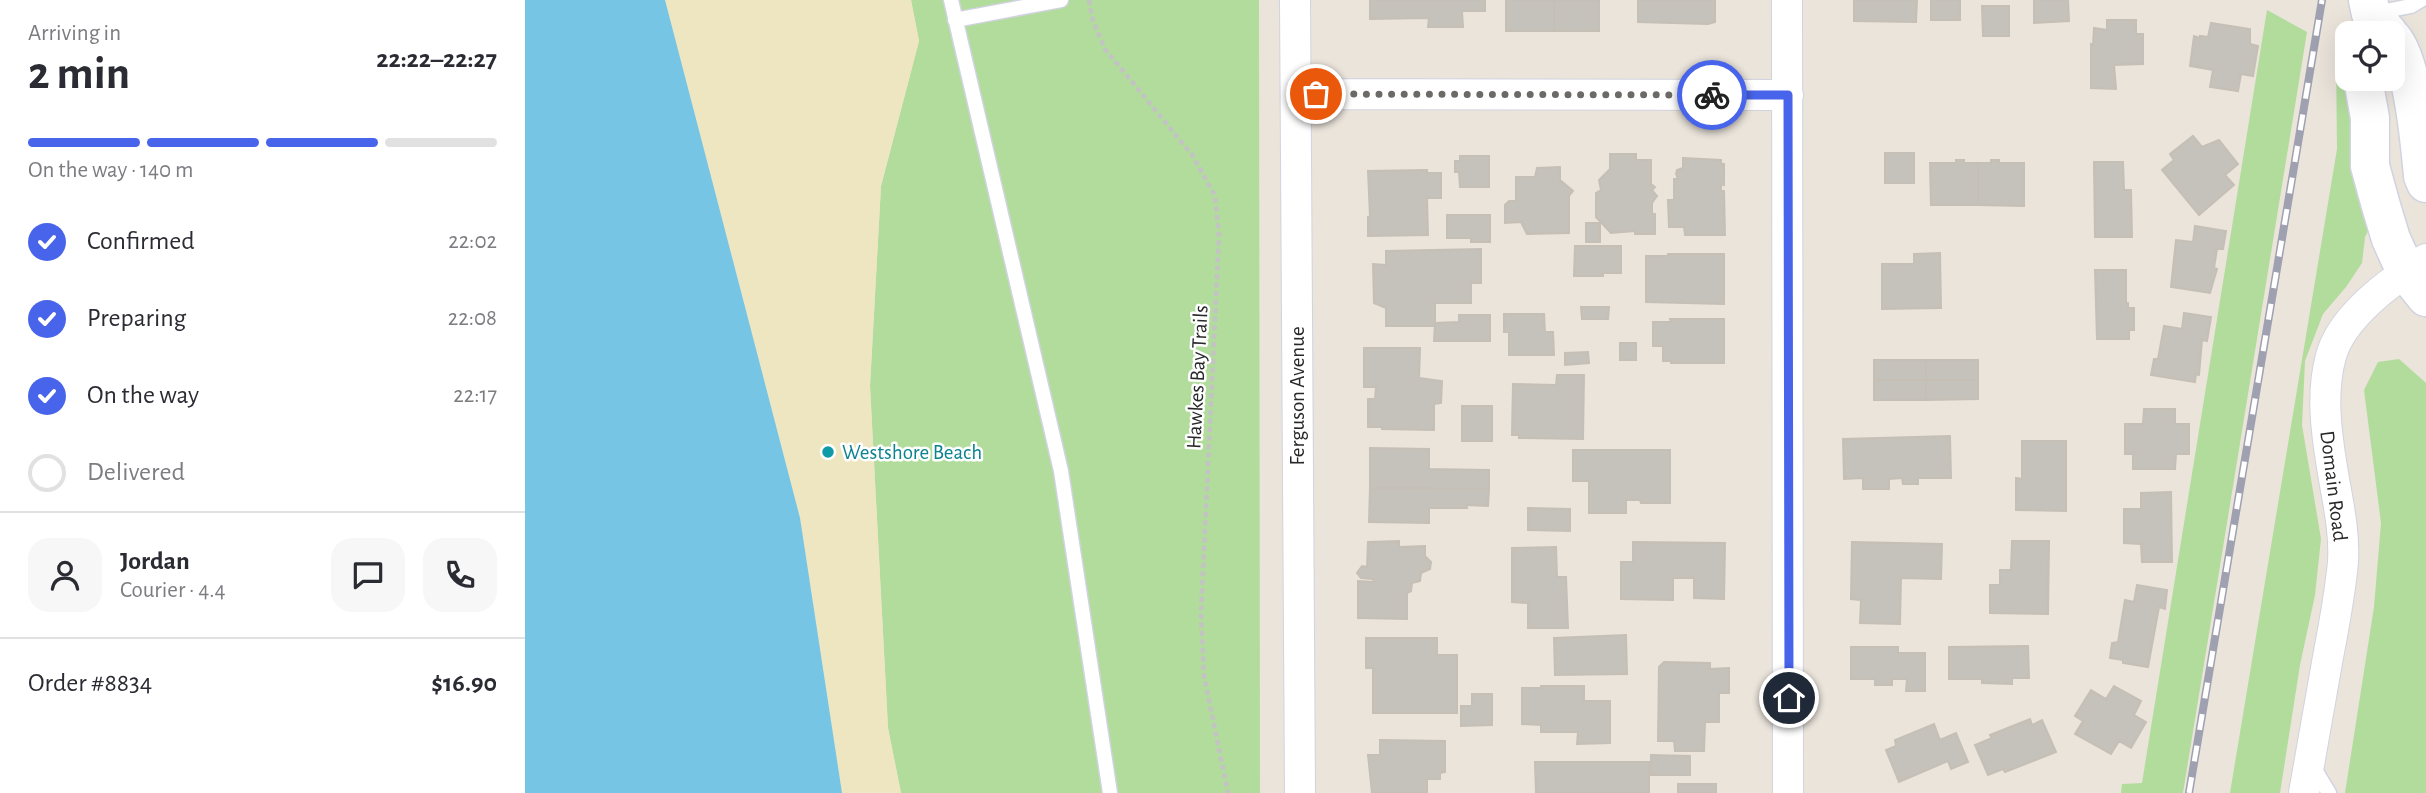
<!DOCTYPE html>
<meta charset="utf-8">
<style>
body{margin:0;font-family:"Alegreya Sans",sans-serif;background:#f7f7f7;color:#2b2b33;height:100vh;display:flex;flex-direction:column;font-size:26px;white-space:nowrap}
*{box-sizing:border-box;margin:0}
p{font-size:23px;color:#7c7c81}
.icon{flex:none;width:38px;height:38px;fill:none;stroke:currentColor;stroke-width:2;stroke-linecap:round;stroke-linejoin:round}
.map{position:relative;flex:1;overflow:hidden}
.details{display:flex;flex-direction:column;background:#fff;width:525px}
.details>*{flex:none}
.buttons{position:absolute;left:1810px;top:21px;display:grid;gap:14px}
.buttons a{display:grid;place-items:center;width:70px;height:70px;border-radius:14px;background:#fff;box-shadow:0 7px 28px #0002;font-size:35px}
.pin{position:absolute;display:grid;place-items:center;width:60px;height:60px;color:#fff;margin:-30px;border:4px solid #fff;border-radius:50%;box-shadow:0 2px 7px #0007}
.courier{position:absolute;display:grid;place-items:center;width:70px;height:70px;margin:-35px;border:5px solid #4864ea;border-radius:50%;background:#fff;color:#222;box-shadow:0 2px 9px #0007}
.summary em{font-style:normal;font-weight:700}
.summary div{display:flex;flex-direction:column-reverse}
.summary{display:flex;align-items:center;justify-content:space-between;height:119px;padding:0 28px}
h1{font-size:46px;font-weight:700;line-height:52px}
.bar{display:grid;grid-template-columns:repeat(4,1fr);gap:10px 7px;align-content:center;height:84px;padding:0 28px}
.bar i{height:9px;border-radius:5px;background:#e1e1e2}
.bar .on{background:#4864ea}
.bar p{grid-column:span 4}
.line{display:flex;align-items:center;gap:18px;padding:0 28px;border-top:2px solid #e1e1e2}
.line div{flex:1}
.round{display:grid;place-items:center;flex:none;width:74px;height:74px;border-radius:21px;background:#f7f7f7}
ol{padding:0 28px;list-style:none}
li{display:flex;align-items:center;gap:21px;height:77px}
li p{margin-inline-start:auto}
li .icon{padding:7px;border-radius:50%;background:#4864ea;color:#fff;stroke-width:4}
li:last-child{color:#7c7c81}
li i{width:38px;height:38px;border:4px solid #e1e1e2;border-radius:50%}
main{display:flex;flex:1;min-height:0}
.map>svg:first-child{display:block}
.green{fill:#b1dc9c}
.sand{fill:#ede6c0}
.water{fill:#76c5e4}
.building{fill:#c5c1bb;stroke:#c5bfb5;stroke-width:2}
.lines{fill:none;stroke-linecap:round;stroke-linejoin:round}
.service-casing{stroke:#d1d3e0;stroke-width:17}
.minor-casing{stroke:#d1d3e0;stroke-width:32}
.secondary-casing{stroke:#d1d3e0;stroke-width:41}
.path{stroke:#c3c3c3;stroke-width:4.5;stroke-dasharray:5 3.5;stroke-linecap:butt}
.service{stroke:#fff;stroke-width:14}
.minor{stroke:#fff;stroke-width:30}
.secondary{stroke:#fff;stroke-width:38}
.rail-casing{stroke:#9fa1b1;stroke-width:8}
.rail{stroke:#fff;stroke-width:5;stroke-dasharray:16;stroke-linecap:butt}
.done{stroke:#6c6a67;stroke-width:7;stroke-dasharray:0 12.6}
.route{stroke:#4864ea;stroke-width:9}
.culture-dot{fill:#0f9aa8;stroke:#fff;stroke-width:2.5}
.labels{text-anchor:middle;stroke-width:5;stroke-linejoin:round;paint-order:stroke}
.street-label{font-size:21px;fill:#282828;stroke:#fff}
.culture-label{font-size:21px;fill:#0d838f;stroke:#fff;text-anchor:start}
</style>
<main>
<section class="details">
<div class="summary"><div><h1>2 min</h1><p>Arriving in</p></div><em>22:22–22:27</em></div>
<div class="bar"><i class="on"></i><i class="on"></i><i class="on"></i><i></i><p>On the way · 140 m</p></div>
<ol>
<li><svg class="icon" aria-label="check" viewBox="0 0 24 24"><path d="M5 12l5 5 9-10"/></svg>Confirmed<p>22:02</p></li>
<li><svg class="icon" aria-label="check" viewBox="0 0 24 24"><path d="M5 12l5 5 9-10"/></svg>Preparing<p>22:08</p></li>
<li><svg class="icon" aria-label="check" viewBox="0 0 24 24"><path d="M5 12l5 5 9-10"/></svg>On the way<p>22:17</p></li>
<li><i></i>Delivered</li>
</ol>
<div class="line" style="height:126px"><a class="round"><svg class="icon" aria-label="person" viewBox="0 0 24 24"><circle cx="12" cy="8" r="4"/><path d="M4 21q1-7 8-7t8 7"/></svg></a><div><b>Jordan</b><p>Courier · 4.4</p></div><a class="round"><svg class="icon" aria-label="chat" viewBox="0 0 24 24"><path d="M4 5h16v11H9l-5 4z"/></svg></a><a class="round"><svg class="icon" aria-label="phone" viewBox="0 0 24 24"><path d="M5 4h4l2 5-3 2q2 4 5 5l2-3 5 2v4C11 20 4 13 5 4z"/></svg></a></div>
<div class="line" style="height:91px"><div>Order #8834</div><b>$16.90</b></div>
</section>
<div class="map">
<svg width="1901" height="793" viewBox="0 0 1901 793">
<rect width="100%" height="100%" fill="#eae4db"/>
<path class="green" d="M386 0H734L735 793H376L363 728 345 386 356 186 394 41Z
M1742 10 1782 32 1658 793H1596L1597 784 1617 783Z
M1822 57V79L1856 206 1840 237 1837 263 1821 287 1798 314 1780 361 1777 425 1796 539 1790 595 1775 665 1755 793H1705L1812 149 1811 59Z
M1874 359 1901 383V793H1820L1849 607 1856 523 1839 390 1853 362Z"/>
<path class="sand" d="M140 0H386L394 41 356 186 345 386 363 728 376 793H317L275 518Z"/>
<path class="water" d="M0 0H140L275 518 317 793H0Z"/>
<path class="building" d="M845 0H960V11H937L938 27H903L904 18 845 19Z
M981 0H1029V31H981Z
M1029 0H1074V31H1029Z
M1113 0H1190V22L1183 24 1113 22Z
M1329 0H1392L1391 22 1329 21Z
M1406 0H1435V20H1406Z
M1509 0H1543L1544 21 1509 23Z
M1457 6H1484V36H1458Z
M1582 20H1611V34H1618V64L1589 65 1591 89 1566 88V44L1568 45 1569 28 1582 30Z
M1686 23 1725 29V44L1733 46 1728 76 1716 74 1713 91 1685 87 1688 70 1665 66 1669 36 1675 38V36L1683 37Z
M1668 136 1677 147 1694 140 1713 164 1700 175 1709 185 1674 215 1637 170 1649 160 1645 154Z
M1360 153H1389V183H1360Z
M1085 154H1111V160H1126V184L1130 187 1127 190 1132 196 1127 203V214H1130V234H1110V231L1086 233 1071 217V193L1076 190 1074 180 1085 169Z
M935 156H964V187H935L934 172H930V161H935Z
M1158 158 1196 160V164H1199V185L1196 184V191H1199L1200 235H1160L1159 227H1144L1143 200H1149V179H1153L1151 174 1152 170 1158 168Z
M1431 160H1439V163H1453V205H1406L1405 163H1431Z
M1466 160H1474V163H1499V206L1453 205V163H1466Z
M1569 162H1598L1599 190H1606L1607 237H1570Z
M1035 167V180L1048 191 1044 196V233L1002 234 996 222 980 223V205L984 201H991V177H1010L1012 168Z
M902 170V173H916V198H902L903 235 843 236V217H845L843 171Z
M922 215H965V242H946V238H922Z
M1061 223H1075V242H1061Z
M1670 226 1701 231 1698 249H1692L1689 268 1692 269 1685 293 1646 287 1651 240 1668 242Z
M1050 246H1096V273H1078V276H1049Z
M956 249V283H946V303H910V326H861V308L849 303 848 264 861 265V251Z
M1415 253 1416 308 1357 309V264H1389V254Z
M1143 254H1199V304L1121 302V256H1143Z
M1570 270H1601V303H1603V308H1609V330H1604V339H1572Z
M1056 307H1084L1083 319H1057Z
M1659 313 1686 317 1682 341 1677 340 1674 375 1671 374 1670 382 1626 375 1629 359H1633L1639 326 1657 329Z
M979 314H1019L1020 332H1028L1029 355H984V332H979Z
M934 315H965V341H909L910 323 934 322Z
M1145 319H1199V363H1146V361H1138V346H1128V322H1146Z
M1095 343H1111V360H1095Z
M839 348H895L894 378 917 381 916 403 909 404V430L857 429V427H843V399H850L851 387H839Z
M1063 352 1064 363 1040 365V353Z
M1349 360H1401V380H1349Z
M1401 360H1453V380H1401Z
M1032 375H1059L1058 439 994 438V435H987L988 384 1031 385Z
M1349 380H1401V400H1349Z
M1401 380H1453V399L1401 400Z
M937 406H967V441H937Z
M1619 409H1650V424H1664V454H1651L1650 469H1608V454H1600V424H1618Z
M1425 436 1426 478H1393V484H1378L1377 478 1364 479V489H1338V478L1319 479 1318 439Z
M1497 441H1541V511L1491 510V478L1497 479Z
M845 448 904 449V469L964 470V489L845 488Z
M1048 450H1145V503H1116L1115 500H1101V513H1064V481H1048Z
M845 488 964 489 963 506 941 505 942 508H904V523L844 522Z
M1646 492 1647 562H1617L1616 544 1599 543V509H1616V493Z
M1003 508 1045 509V531L1003 530Z
M874 541V547L900 546V556L906 562 905 569 896 573 895 581 887 583 886 591 882 593V619L833 618V581L849 582 848 579 836 578 832 573 837 566 842 567 843 542Z
M1487 541H1524L1523 614 1465 613V585H1475V570H1486Z
M1108 542 1200 543 1199 599 1169 598V578H1148V600L1096 599V562H1108Z
M1327 542 1417 544 1416 579 1376 578 1375 624 1335 623 1336 600 1326 599Z
M1031 547 1032 577H1041L1043 628H1003V603L987 602V548Z
M1612 585 1642 590 1640 609 1634 607 1623 667 1598 663V660L1585 658 1587 643 1593 642 1600 600 1609 602Z
M1101 635 1102 674 1030 675 1029 638Z
M841 638H912V655H932V713H848V668H841Z
M1503 646 1504 678H1487V684L1457 683V679H1424V647Z
M1326 647H1373V653H1400V691H1381L1382 679H1367V685H1350V679H1326Z
M1139 662 1185 663V669L1204 668V693H1194V722H1180L1179 751H1150L1149 741H1133L1134 667Z
M1016 686H1059V701H1085V743L1052 744 1053 732H1016V725L997 724V688H1016Z
M1589 686 1616 701 1609 715 1621 722 1606 748 1594 741 1586 754 1550 734 1558 721 1550 716 1566 690 1581 699Z
M947 694H967V725L936 726V706H947Z
M1505 719 1507 725 1517 720 1531 752 1480 772 1478 769 1463 775 1450 745 1467 738 1465 735Z
M1409 724 1415 740 1431 733 1443 762 1426 769 1423 761 1374 782 1361 750 1371 746 1370 740Z
M855 740 920 741V772L915 773V779H902V793H847L843 755H855Z
M1126 755 1165 756V775H1126Z
M1010 762H1124V793H1011Z
M1153 784H1191V793H1153Z"/>
<g class="lines">
<g class="service-casing">
<path id="service" d="M426 0 536 471 585 793
M1851 13 1886 6 1896 0
M430 20 536 0
M1787 765 1804 793"/>
</g>
<g class="minor-casing">
<path id="minor" d="M770 0 775 793
M1262 0 1263 793
M771 94 1263 95
M1779 793C1787 748 1795 702 1803 657 1809 626 1815 594 1818 562 1820 530 1812 499 1807 467 1801 431 1796 392 1806 356 1817 316 1867 280 1901 259"/>
</g>
<g class="secondary-casing">
<path id="secondary" d="M1843 0 1846 14 1863 33
M1867 38C1888 62 1895 142 1898 176L1901 183
M1838 79 1845 118V166L1856 206 1866 239 1881 272 1901 297"/>
</g>
<path class="path" d="M564 0 568 21 580 49 668 156 690 196 694 235 676 614 679 676 703 793"/>
<use href="#service" class="service"/>
<use href="#minor" class="minor"/>
<use href="#secondary" class="secondary"/>
<g class="rail-casing">
<path id="rail" d="M1664 793 1797 0"/>
</g>
<use href="#rail" class="rail"/>
</g>
<g class="lines">
<path class="done" d="M791 94 1187 95"/>
<path class="route" d="M1187 95H1263L1264 698"/>
</g>
<circle class="culture-dot" cx="303" cy="452" r="7"/>
<g class="labels">
<g class="street-label">
<text transform="translate(672 377) rotate(-87)" y="7">Hawkes Bay Trails</text>
<text transform="translate(772 396) rotate(-90)" y="7">Ferguson Avenue</text>
<text transform="translate(1809 486) rotate(83)" y="7">Domain Road</text>
</g>
<g class="culture-label">
<text x="317" y="459">Westshore Beach</text>
</g>
</g>
</svg>
<div class="buttons">
<a><svg class="icon" aria-label="locate" viewBox="0 0 24 24"><circle cx="12" cy="12" r="6"/><path d="M12 2v4M12 18v4M2 12h4M18 12h4"/></svg></a>
</div>
<div class="pin" style="left:791px;top:94px;background:#ea580c"><svg class="icon" aria-label="bag" viewBox="0 0 24 24"><path d="M5 8h14l-1 12H6zM9 8a3 3 0 0 1 6 0"/></svg></div>
<div class="pin" style="left:1264px;top:698px;background:#1f2937"><svg class="icon" aria-label="home" viewBox="0 0 24 24"><path d="M3 11l9-7 9 7M6 9v11h12V9"/></svg></div>
<div class="courier" style="left:1187px;top:95px"><svg class="icon" aria-label="bike" viewBox="0 0 24 24"><circle cx="6" cy="16" r="4"/><circle cx="18" cy="16" r="4"/><path d="M6 16l4-8h5l3 8M10 8l3 8H6M13 5h3"/></svg></div>
</div>
</main>
